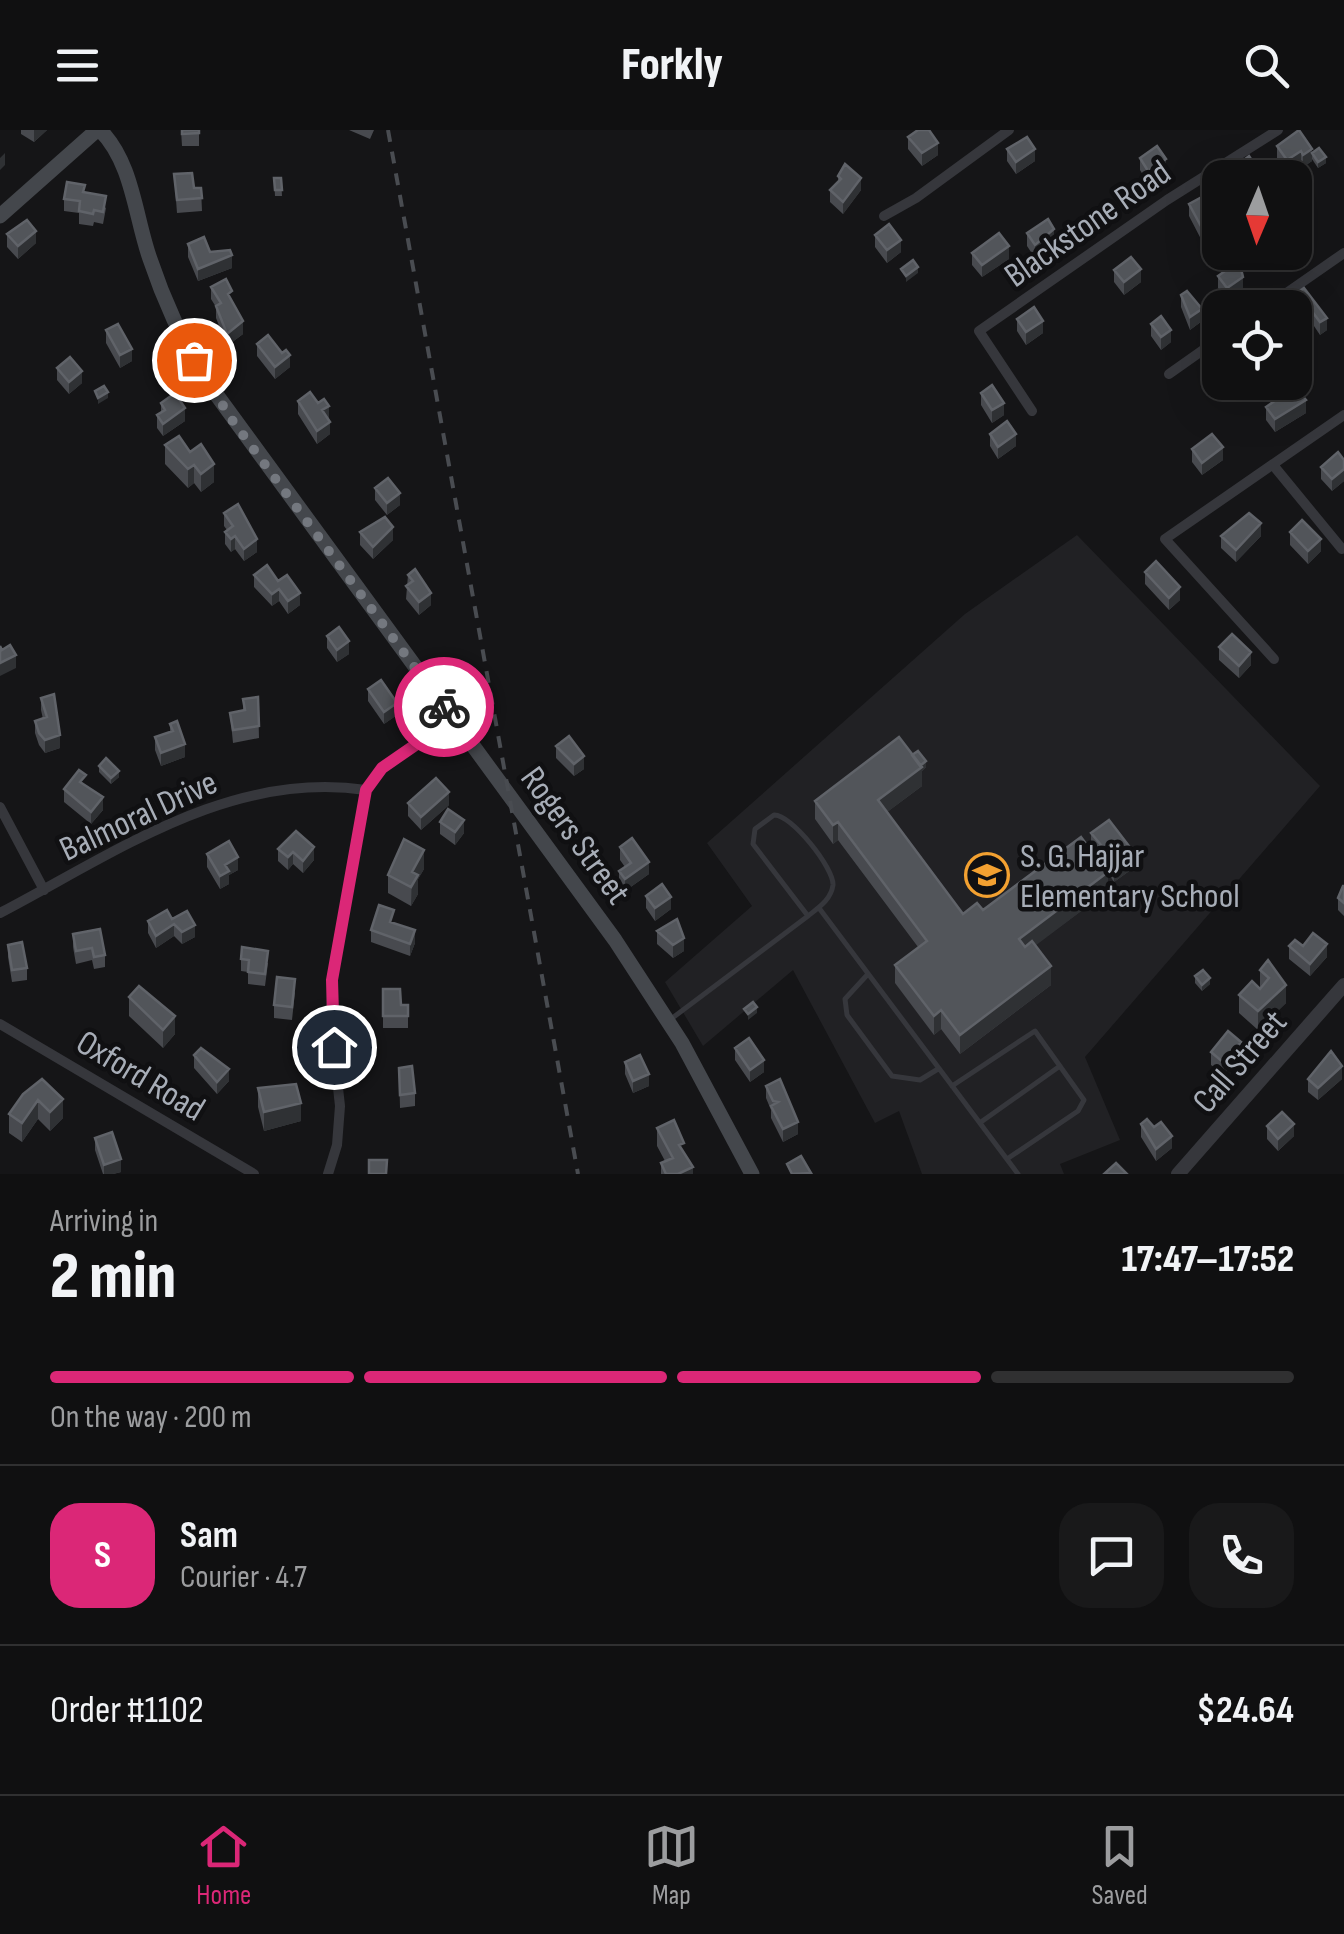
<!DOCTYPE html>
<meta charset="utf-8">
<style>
body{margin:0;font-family:"Sofia Sans Condensed",sans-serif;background:#19191a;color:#f1f3f6;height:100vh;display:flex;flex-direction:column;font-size:38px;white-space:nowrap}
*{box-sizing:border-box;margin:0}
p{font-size:32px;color:#9c9d9f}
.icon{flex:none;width:55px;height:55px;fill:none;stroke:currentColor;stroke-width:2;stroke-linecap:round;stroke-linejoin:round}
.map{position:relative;height:1044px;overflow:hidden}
.drawer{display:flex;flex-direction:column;background:#101011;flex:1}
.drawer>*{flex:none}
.needle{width:65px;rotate:182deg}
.tools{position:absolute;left:1202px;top:30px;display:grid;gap:20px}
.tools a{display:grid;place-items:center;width:110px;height:110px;border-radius:20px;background:#101011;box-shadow:0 10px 40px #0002,0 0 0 2px #303031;font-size:50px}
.pin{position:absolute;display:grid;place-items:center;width:85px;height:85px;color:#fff;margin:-42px;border:5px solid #fff;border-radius:50%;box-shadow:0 2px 10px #0007}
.courier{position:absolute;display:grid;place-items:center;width:100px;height:100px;margin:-50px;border:8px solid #db2777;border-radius:50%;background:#fff;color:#222;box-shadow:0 2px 12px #0007}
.headline em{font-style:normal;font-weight:800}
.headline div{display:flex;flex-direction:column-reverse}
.headline{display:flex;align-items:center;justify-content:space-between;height:170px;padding:0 50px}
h1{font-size:65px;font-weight:800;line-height:75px}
.bar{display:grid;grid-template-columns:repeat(4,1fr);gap:15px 10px;align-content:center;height:120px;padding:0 50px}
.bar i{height:12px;border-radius:8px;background:#303031}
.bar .active{background:#db2777}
.bar p{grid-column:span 4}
.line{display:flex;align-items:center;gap:25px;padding:0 50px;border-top:2px solid #303031}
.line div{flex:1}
.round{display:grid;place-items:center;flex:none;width:105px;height:105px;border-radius:30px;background:#19191a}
header{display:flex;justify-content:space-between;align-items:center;height:130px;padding:0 50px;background:#101011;font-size:45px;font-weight:800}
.menu{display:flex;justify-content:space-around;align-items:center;height:140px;border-top:2px solid #303031;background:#101011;font-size:28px;color:#9c9d9f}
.menu a{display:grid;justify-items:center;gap:5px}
.menu .active{color:#db2777}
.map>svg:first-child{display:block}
.built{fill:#212124}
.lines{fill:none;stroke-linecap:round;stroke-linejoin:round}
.service{stroke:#36373c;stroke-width:5}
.minor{stroke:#36373c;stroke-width:10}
.tertiary{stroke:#36373c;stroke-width:14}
.secondary{stroke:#44474c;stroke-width:15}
.rail{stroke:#494c51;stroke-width:4;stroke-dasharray:12 10;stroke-linecap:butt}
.wall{fill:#484a4f}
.shaded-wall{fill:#2f3134}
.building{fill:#52555a;stroke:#606369;stroke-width:2.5}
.done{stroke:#74787f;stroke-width:10;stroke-dasharray:0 18}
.route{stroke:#db2777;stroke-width:12}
.labels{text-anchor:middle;stroke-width:9;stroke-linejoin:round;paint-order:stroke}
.street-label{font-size:35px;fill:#a7adb7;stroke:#101012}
.poi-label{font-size:35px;fill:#a7adb7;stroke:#101012;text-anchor:start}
</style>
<header><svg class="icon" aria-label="menu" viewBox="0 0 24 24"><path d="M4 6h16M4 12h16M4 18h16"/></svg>Forkly<svg class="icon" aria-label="search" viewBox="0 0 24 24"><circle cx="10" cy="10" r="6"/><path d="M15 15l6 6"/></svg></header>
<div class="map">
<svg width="1344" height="1044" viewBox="0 0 1344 1044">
<rect width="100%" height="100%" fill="#151517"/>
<path class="built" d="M1077 405 1320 656 1085 927 1120 1010 1060 1034 1064 1044H922L899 981 875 993 793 840 703 916 665 852 752 776 707 713 965 484Z"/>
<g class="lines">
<path class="service" d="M819 778 1018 1044
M868 844 845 869 847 885 892 946 920 950 938 939
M671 889 808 786C818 778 831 770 833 755 834 738 791 684 774 685L755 699 753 714 808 786
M952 956 1035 901 1084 970 1078 981 1007 1029
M981 992 1060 936"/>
<path class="minor" d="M884 86 916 68 1009 0
M1265 178 1344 123
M1169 244 1220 208
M1032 281 979 201 1167 70 1278 0
M1273 335 1342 419
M1274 529 1165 409 1344 285
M0 677 44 760
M0 783C115 723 230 640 366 660
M0 894 254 1044
M328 1044 337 1015 340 976 331 894 332 850 366 660 383 638 453 589"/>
<path class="tertiary" d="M1178 1044 1344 855"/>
<path class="secondary" d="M100 0C133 33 135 87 150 129 164 171 182 210 205 249L615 810 682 913 752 1044
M0 86 97 0"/>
<path class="rail" d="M388 0 578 1044"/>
</g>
<path class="wall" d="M21 0H47L34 12 21 4Z
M181 0H199V16H182Z
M349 0H374L370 9Z
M908 7 938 25 922 36 908 19Z
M1277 16 1312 19V31L1303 37 1301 33 1287 43 1277 28Z
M1007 19 1035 31 1016 44 1007 31Z
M1312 23 1326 33 1318 38 1312 29Z
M1140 28 1166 41 1148 53 1140 40Z
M1240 33 1258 40 1274 48H1242L1240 45Z
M174 44 194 58H201L202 81 177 83Z
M838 46 861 60 843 84 830 72V60L838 52Z
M274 48H281L282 66H275Z
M85 62 106 78 103 94 94 92 93 96 79 94V83L64 81V69Z
M1189 74 1212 98 1202 111 1189 86Z
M1027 103 1054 112 1035 128 1027 116Z
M7 104 36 113 18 129 7 117Z
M875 105 901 122 887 133 875 117Z
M188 114 232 138 198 151 188 127Z
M972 123 1009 129 982 147 972 135Z
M1114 140 1141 152 1124 165 1114 152Z
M1218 146 1243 159 1227 171 1218 158Z
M211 157 232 172 243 204 227 216 216 188V177L211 169Z
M1304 158 1327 200 1320 205 1314 196 1304 203 1295 189V178H1289V168Z
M1181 165 1202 191 1190 200 1181 177Z
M1017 189 1043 203 1026 215 1017 201Z
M1151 194 1171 212 1161 220 1151 206Z
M106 200 132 231 120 238 106 213Z
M257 214 290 237 275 249 257 226Z
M57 238 82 253 69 264 57 250Z
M1210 238 1246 252 1222 269 1210 251Z
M1281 257 1306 283 1275 302 1266 290V277L1281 266Z
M981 263 1004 285 992 293 981 275Z
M298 271 329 288 330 304 317 314 298 284Z
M161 273 185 291 163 306 157 298V285L161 283Z
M990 304 1016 316 998 329 990 316Z
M165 315 190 322 214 352 201 362 194 353 188 358 165 334Z
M1192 319 1223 330 1202 345 1192 332Z
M1344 330V351L1332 361 1321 349V337Z
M375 358 400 375 387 385 375 370Z
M224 383 257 422 244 431 235 419 231 422 225 414V402L227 400 224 396Z
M360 402 393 410 373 429 360 415Z
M1290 402 1321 421 1308 434 1290 415Z
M1221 406H1261L1236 432 1221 418Z
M1145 442 1180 470 1169 480 1145 454Z
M254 445 278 451 300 475 288 484 279 471 272 476 254 457Z
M408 445 431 475 419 485 406 469Z
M327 506 349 524 337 532 327 518Z
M1219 517 1251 535 1239 548 1219 530Z
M368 559 397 585 384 594 368 571Z
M258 567 259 608 233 613 230 583 243 580V569Z
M41 568 60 618 45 623 39 615 35 603V591L43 589 41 580Z
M170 594 185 627 161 636 155 620V607L170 602Z
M556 616 584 639 574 646 556 628Z
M912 625 926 637 922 641V656L887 682 963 784 983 780 1091 721V703L1132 739 1114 752 1108 743V761L1035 815 1051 855 960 924 941 899 934 905 895 853V835L918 817 838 710 833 714 815 689V671Z
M99 636 119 647 111 654 99 642Z
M86 656 103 680 91 694 64 672V659Z
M408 673 449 675 421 700 408 686Z
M440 692 464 703 455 715 440 704Z
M296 701 314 730 303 743 293 734 288 740 278 731V719Z
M620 717 649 744 625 761 619 754V741L625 737 620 730Z
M207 724 238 740 229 745V754L220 759 207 737Z
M424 739 418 749V764L411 776 388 763V745Z
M1344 756V786L1338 780V768Z
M646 766 671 779 655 791 646 778Z
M172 789 195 807 182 814 174 806 156 818 148 803V791Z
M371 800 415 813 410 826 371 812Z
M657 801 684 821 673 828 657 814Z
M73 804 105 825V837L94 839 92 830 76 834 73 817Z
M8 815 27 838V850L12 852 8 827Z
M1289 816H1303L1327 827 1310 846 1289 829Z
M241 829 268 833 265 856 248 854V842L241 841Z
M1268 830 1286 873 1258 900 1239 883V865L1260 859V840Z
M1195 846 1210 854 1202 861 1195 853Z
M383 859 401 875H408V898H383Z
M295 862 292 890 274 888V875Z
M129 867 175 904 163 918 129 886Z
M735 918 764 942 750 952 735 930Z
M1211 922 1241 924 1224 945 1211 935Z
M194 925 229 951 217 964 194 938Z
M625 932 649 956 633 963 625 944Z
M399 938 415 963V976L400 978Z
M42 949 63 988 50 1001 38 989 22 1012 9 1003V984Z
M1308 949H1342L1318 970 1308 962Z
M766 956 798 1004 783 1012 771 988V980L766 968Z
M258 958 301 991 264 1001 258 977Z
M1141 994 1172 1018 1156 1031 1141 1007Z
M1267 996 1294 1006 1278 1021 1267 1009Z
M657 998 684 1022 693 1044H661V1033L665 1031 657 1016Z
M95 1008 121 1042 113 1044H103L95 1020Z"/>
<path class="shaded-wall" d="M34 0H47L34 12Z
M938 13V25L922 36V23Z
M1035 19V31L1016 44V32Z
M1312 19V31L1303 37V25Z
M1301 21V33L1287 43V30Z
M5 23V35L0 40V28Z
M1326 27V33L1318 38V32Z
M1166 29V41L1148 53V41Z
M861 48V60L843 84V72Z
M1212 86V98L1202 111V98Z
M1054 99V112L1035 128V115Z
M36 101V113L18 129V116Z
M901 110V122L887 133V120Z
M1009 116V129L982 147V135Z
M232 125V138L198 151V139Z
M918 137V143L906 152V146Z
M1141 139V152L1124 165V152Z
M1243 147V159L1227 171V158Z
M1202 179V191L1190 200V187Z
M1314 184V196L1304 203V191Z
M1327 188V200L1320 205V192Z
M243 191V204L227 216V204Z
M1043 191V203L1026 215V202Z
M1171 200V212L1161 220V207Z
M1301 200V212L1295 216V204Z
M132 219V231L120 238V225Z
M290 225V237L275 249V237Z
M82 241V253L69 264V252Z
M1228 252H1246L1222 269V257Z
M108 262V268L98 274V268Z
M1306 270V283L1275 302V289Z
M1004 273V285L992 293V280Z
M329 276V288L322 293V280Z
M185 278V291L163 306V294Z
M330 292V304L317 314V301Z
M1016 304V316L998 329V317Z
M1223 317V330L1202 345V333Z
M214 334V352L201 362V344Z
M194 335V353L188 358V339Z
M1344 339V351L1332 361V349Z
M400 363V375L387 385V373Z
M1261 393V406L1236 432V420Z
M393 397V410L373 429V417Z
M235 406V419L231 422V409Z
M257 409V422L244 431V419Z
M1321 409V421L1308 434V421Z
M1180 457V470L1169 480V468Z
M279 459V471L272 476V464Z
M300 463V475L288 484V471Z
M431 463V475L419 485V472Z
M349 511V524L337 532V520Z
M1251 522V535L1239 548V536Z
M16 525V538L0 546V533Z
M397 573V585L384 594V582Z
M60 605V618L45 623V610Z
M185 614V627L161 636V623Z
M584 626V639L574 646V634Z
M926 631V637L922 641V656L878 689V670Z
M119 641V647L111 654V648Z
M449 662V675L421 700V687Z
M103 667V680L91 694V682Z
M464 690V703L455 715V702Z
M838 692V710L833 714V695Z
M314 717V730L303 743V731Z
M424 720V739L418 749V764L411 776 412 742Z
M1132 720V739L1114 752V733Z
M1105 721V739L1096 727Z
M293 722V734L288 740V727Z
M238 727V740L229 745V754L220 759V746L225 735Z
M649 732V744L625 761V749Z
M1108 742V761L1019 828V809Z
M671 767V779L655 791V778Z
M174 794V806L156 818V806Z
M195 795V807L182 814V802Z
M415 800V813L410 826V814Z
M684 808V821L673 828V815Z
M1327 814V827L1310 846V834Z
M1051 836V855L960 924V905Z
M1210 848V854L1202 861V855Z
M1286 855V873L1258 900V881Z
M757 877V883L748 890V884Z
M941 880V899L934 905V886Z
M175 886V904L163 918V900Z
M1241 912V924L1224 945V933Z
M764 930V942L750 952V940Z
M1342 936V949L1318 970V958Z
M229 939V951L217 964V952Z
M649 944V956L633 963V951Z
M63 969V988L50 1001V982Z
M38 970V989L22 1012V993Z
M301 973V991L264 1001V982Z
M798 992V1004L783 1012V999Z
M1294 994V1006L1278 1021V1009Z
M1172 1006V1018L1156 1031V1019Z
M121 1029V1042L113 1044H104V1035Z
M693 1037V1044H678Z"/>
<path class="building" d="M182 0H199V3L182 4Z
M918 0H929L938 13 922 23 908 7Z
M1299 0 1312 19 1303 25 1301 21 1287 30 1277 16Z
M1027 7 1035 19 1016 32 1007 19Z
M1157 16 1166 29 1148 41 1140 28Z
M1319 18 1326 27 1318 32 1312 23Z
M1249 26 1258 40 1266 35 1274 47 1250 48 1240 33Z
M845 34 861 48 843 72 830 60 841 49 838 46Z
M192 43 194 58H201L202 68 177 70 174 44Z
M274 48H281L282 60H275Z
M67 52 85 55 83 62 106 66 103 82 94 80 93 84 79 81 80 71 64 69Z
M1202 67 1212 86 1202 98 1189 74Z
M1048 89 1054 99 1035 115 1027 103Z
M27 90 36 101 18 116 7 104Z
M889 94 901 110 887 120 875 105Z
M999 103 1009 116 982 135 972 123Z
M204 107 210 122 230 120 232 125 198 139 188 114Z
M1131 127 1141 139 1124 152 1114 140Z
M913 130 918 137 906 146 901 139Z
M1239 131 1243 147 1227 158 1218 146Z
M226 149 232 161 228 164 243 191 227 204 216 176 221 173 211 157Z
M1304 158 1327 188 1320 192 1314 184 1304 191 1289 168Z
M1187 161 1202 179 1190 187 1181 165Z
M1034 177 1043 191 1026 202 1017 189Z
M1161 186 1171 200 1161 207 1151 194Z
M1295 192 1301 200 1295 204Z
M118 194 132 219 120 225 106 200Z
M268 205 282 223 286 220 290 225 275 237 257 214Z
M70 227 82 241 69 252 57 238Z
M1220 233V252H1228L1222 257 1210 238Z
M1288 252H1290L1306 270 1275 289 1266 277 1286 263 1281 257Z
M992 255 1004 273 992 280 981 263Z
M104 256 108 262 98 268 95 261Z
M310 262 318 273 324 269 329 276 322 280 330 292 317 301 298 271Z
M175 263 185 278 163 294 157 285 165 280 161 273Z
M1007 291 1016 304 998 317 990 304Z
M1212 304 1223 317 1202 333 1192 319Z
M179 306 190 322 201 314 214 334 201 344 194 335 188 339 165 315Z
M1338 322 1344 330V339L1332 349 1321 337Z
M388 348 400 363 387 373 375 358Z
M238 374 257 409 244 419 235 406 231 409 225 402 233 396 224 383Z
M1249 383 1261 393 1236 420 1221 406Z
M385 387 393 397 373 417 360 402Z
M1302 390 1321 409 1308 421 1290 402Z
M1156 431 1180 457 1169 468 1145 442Z
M267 435 278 451 287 445 300 463 288 471 279 459 272 464 254 445Z
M415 439 431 463 419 472 406 456 413 451 408 445Z
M339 497 349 511 337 520 327 506Z
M1232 504 1251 522 1239 536 1219 517Z
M10 515 16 525 0 533V516L2 520Z
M381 550 397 573 384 582 368 559Z
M54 564 60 605 45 610 39 603 35 591 47 587 41 568Z
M258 567 259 596 233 600 230 583 245 580 243 569Z
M177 591 185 614 161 623 155 607 173 601 170 594Z
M569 606 584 626 574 634 556 616Z
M899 607 922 637 878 670 963 784 977 773 983 780 1081 707 1092 722 1101 715 1091 703 1109 690 1132 720 1114 733 1105 721 1096 727 1108 742 1019 809 1025 817 1032 811 1051 836 960 905 941 880 934 886 895 835 927 811 838 692 833 695 815 671Z
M918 621 926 631 920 636 912 625Z
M106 628 119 641 111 648 99 636Z
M79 640 86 645 80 652 103 667 91 682 64 659Z
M436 648 449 662 421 687 408 673Z
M448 679 464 690 455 702 440 692Z
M296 701 314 717 303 731 293 722 288 727 278 719Z
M632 708 649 732 625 749 619 741 631 733 620 717Z
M404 709 424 720 412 742 418 745 411 757 388 745Z
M229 711 238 727 225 735 229 741 220 746 207 724Z
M662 754 671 767 655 778 646 766Z
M1343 756H1344V773L1338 768Z
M379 775 394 780 390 792 415 800 410 814 371 800Z
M167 780 172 789 187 781 195 795 182 802 174 794 156 806 148 791Z
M677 789 684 808 673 815 657 801Z
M100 799 105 825 94 827 92 818 76 821 73 804Z
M1313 803 1327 814 1310 834 1289 816 1295 810 1303 816Z
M22 812 27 838 12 840 8 815Z
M242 817 268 821 265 844 248 842 249 830 241 829Z
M1268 830 1286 855 1258 881 1239 865 1252 851 1260 859 1269 848 1260 840Z
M1203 840 1210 848 1202 855 1195 846Z
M277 847 295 849 292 877 274 875Z
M139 856 175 886 163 900 129 867Z
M383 859H400L401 875H408V886H383Z
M753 872 757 877 748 884 744 879Z
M1228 901 1241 912 1224 933 1211 922Z
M749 908 764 930 750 940 735 918Z
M201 918 229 939 217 952 194 925Z
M1331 921 1342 936 1318 958 1308 949Z
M640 925 649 944 633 951 625 932Z
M412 936 415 963 400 965 399 938Z
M42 949 63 969 50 982 38 970 22 993 9 984 23 964Z
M780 949 798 992 783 999 771 976 778 972 773 971 766 956Z
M296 954 301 973 264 982 258 958Z
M1282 982 1294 994 1278 1009 1267 996Z
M1147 989 1154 997 1161 992 1172 1006 1156 1019 1141 994Z
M674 990 684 1013 679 1015 693 1037 678 1044H666L661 1033 673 1028 657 998Z
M112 1002 121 1029 104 1035 95 1008Z
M801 1026 811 1043 792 1044 787 1034Z
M369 1030H387L386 1044H369Z
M1116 1033 1127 1044H1104Z"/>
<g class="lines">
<path class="done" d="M194 230 232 290 444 577"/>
<path class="route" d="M334 917 332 850 366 660 382 638 453 589 444 577"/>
</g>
<defs>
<g id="school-ring" transform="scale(2.25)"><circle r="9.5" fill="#101012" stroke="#f3a131" stroke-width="1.5"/><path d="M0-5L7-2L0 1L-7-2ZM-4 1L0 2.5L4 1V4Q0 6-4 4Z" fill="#f3a131"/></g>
</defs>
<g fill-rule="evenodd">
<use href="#school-ring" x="987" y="745"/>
</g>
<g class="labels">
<g class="street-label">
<text transform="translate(1087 93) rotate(-35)" y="12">Blackstone Road</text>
<text transform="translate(138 685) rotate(-25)" y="12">Balmoral Drive</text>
<text transform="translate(576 705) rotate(54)" y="12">Rogers Street</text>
<text transform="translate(1239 931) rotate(-49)" y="12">Call Street</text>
<text transform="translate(141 945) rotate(31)" y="12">Oxford Road</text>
</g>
<g class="poi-label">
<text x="1020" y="737">S. G. Hajjar<tspan x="1020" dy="40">Elementary School</tspan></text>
</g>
</g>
</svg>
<div class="tools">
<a><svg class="needle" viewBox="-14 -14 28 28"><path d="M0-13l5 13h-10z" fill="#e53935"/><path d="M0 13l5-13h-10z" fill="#9c9d9f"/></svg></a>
<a><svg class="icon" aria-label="locate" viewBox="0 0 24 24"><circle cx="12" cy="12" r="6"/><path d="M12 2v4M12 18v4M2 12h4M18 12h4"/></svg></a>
</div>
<div class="pin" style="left:194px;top:230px;background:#ea580c"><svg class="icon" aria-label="bag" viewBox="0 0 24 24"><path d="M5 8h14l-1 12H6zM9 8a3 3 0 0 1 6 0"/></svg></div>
<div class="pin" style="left:334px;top:917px;background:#1f2937"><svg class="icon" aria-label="home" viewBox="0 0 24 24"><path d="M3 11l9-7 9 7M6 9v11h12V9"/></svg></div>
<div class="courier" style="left:444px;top:577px"><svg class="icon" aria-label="bike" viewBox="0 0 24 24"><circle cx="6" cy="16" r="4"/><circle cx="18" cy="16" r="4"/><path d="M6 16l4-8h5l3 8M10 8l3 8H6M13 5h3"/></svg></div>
</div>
<section class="drawer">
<div class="headline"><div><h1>2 min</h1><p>Arriving in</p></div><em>17:47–17:52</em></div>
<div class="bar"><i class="active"></i><i class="active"></i><i class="active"></i><i></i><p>On the way · 200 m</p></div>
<div class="line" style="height:180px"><b class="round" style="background:#db2777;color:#fff">S</b><div><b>Sam</b><p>Courier · 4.7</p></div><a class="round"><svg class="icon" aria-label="chat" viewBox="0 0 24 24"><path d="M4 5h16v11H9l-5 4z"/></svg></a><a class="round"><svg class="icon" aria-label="phone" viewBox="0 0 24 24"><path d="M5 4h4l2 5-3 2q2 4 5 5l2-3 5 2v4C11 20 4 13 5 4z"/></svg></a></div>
<div class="line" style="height:130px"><div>Order #1102</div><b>$24.64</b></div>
</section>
<nav class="menu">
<a class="active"><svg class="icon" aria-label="home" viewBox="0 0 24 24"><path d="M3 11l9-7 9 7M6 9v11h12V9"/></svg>Home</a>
<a><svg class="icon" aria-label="map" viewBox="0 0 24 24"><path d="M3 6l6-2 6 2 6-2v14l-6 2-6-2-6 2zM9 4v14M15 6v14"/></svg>Map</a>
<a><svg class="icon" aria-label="saved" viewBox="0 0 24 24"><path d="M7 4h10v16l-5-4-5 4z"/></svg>Saved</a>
</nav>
